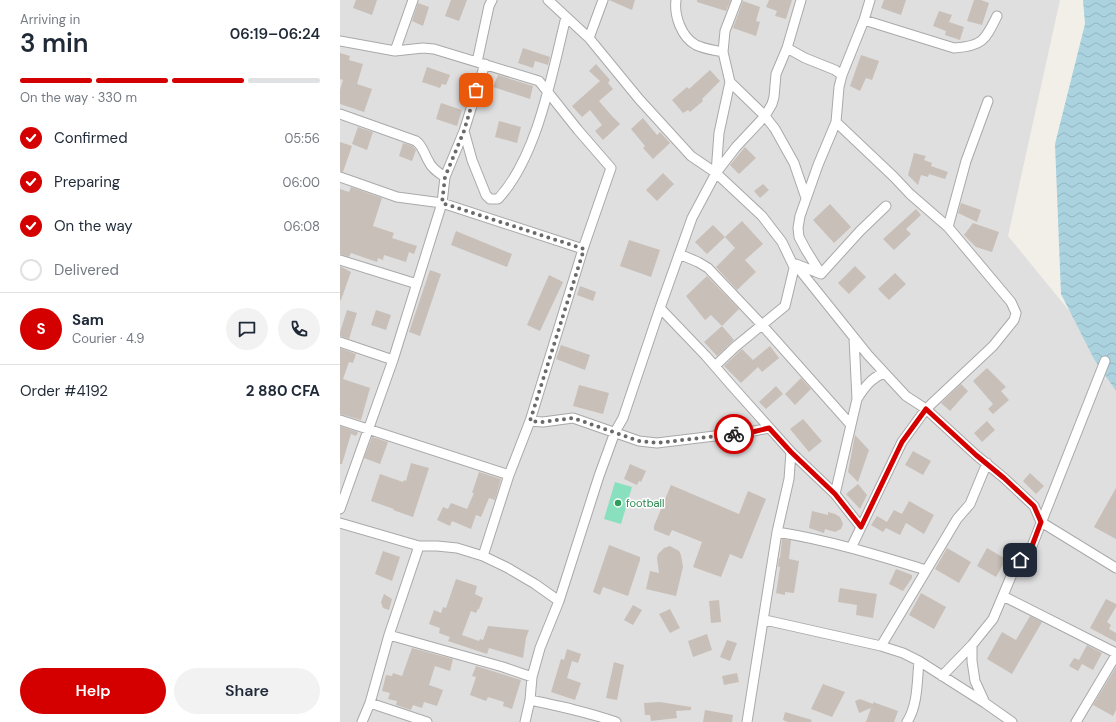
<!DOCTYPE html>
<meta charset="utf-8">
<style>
body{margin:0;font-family:"DM Sans",sans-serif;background:#f2f2f3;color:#1f2937;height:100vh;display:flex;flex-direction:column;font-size:15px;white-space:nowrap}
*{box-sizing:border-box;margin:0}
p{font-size:13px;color:#747a83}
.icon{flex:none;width:22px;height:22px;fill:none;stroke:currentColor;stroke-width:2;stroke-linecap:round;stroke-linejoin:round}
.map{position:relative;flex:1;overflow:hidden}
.drawer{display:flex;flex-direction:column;background:#fff;width:340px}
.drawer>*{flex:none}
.pin{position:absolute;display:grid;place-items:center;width:34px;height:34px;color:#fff;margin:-17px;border-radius:8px;box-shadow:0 2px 6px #0006}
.courier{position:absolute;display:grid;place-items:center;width:40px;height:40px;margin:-20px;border:3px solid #d40000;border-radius:50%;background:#fff;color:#222;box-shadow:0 1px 5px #0007}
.overview em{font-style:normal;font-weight:600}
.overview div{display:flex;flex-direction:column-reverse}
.overview{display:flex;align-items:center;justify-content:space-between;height:68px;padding:0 20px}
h1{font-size:26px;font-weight:600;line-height:30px}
.bar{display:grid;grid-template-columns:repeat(4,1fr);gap:6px 4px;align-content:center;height:48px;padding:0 20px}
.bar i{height:5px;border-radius:3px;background:#e0e1e3}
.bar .on{background:#d40000}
.bar p{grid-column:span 4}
.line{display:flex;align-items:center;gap:10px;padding:0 20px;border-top:1px solid #e0e1e3}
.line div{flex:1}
.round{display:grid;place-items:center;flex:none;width:42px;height:42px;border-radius:21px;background:#f2f2f3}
ol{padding:0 20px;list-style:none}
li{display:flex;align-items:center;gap:12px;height:44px}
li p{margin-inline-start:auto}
li .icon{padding:4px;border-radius:50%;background:#d40000;color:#fff;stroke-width:4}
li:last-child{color:#747a83}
li i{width:22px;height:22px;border:2px solid #e0e1e3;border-radius:50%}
.action{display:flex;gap:8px;margin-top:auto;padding:8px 20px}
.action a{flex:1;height:46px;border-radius:24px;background:#d40000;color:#fff;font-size:16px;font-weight:600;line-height:46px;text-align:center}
.action a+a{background:#f2f2f3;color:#1f2937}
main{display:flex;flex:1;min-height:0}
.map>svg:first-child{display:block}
.residential{fill:#e0dfdf}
.pitch{fill:#88e0be}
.water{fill:url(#water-waves)}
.building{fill:#c7bfb8}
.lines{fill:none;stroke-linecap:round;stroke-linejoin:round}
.minor-casing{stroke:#a9a9a9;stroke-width:11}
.minor{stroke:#fff;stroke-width:9}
.done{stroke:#6b6a68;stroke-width:4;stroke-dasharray:0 7.2}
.route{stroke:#d40000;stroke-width:5}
.leisure-dot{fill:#2e9e5b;stroke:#fff;stroke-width:1.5}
.labels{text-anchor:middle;stroke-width:3;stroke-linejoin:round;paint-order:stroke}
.leisure-label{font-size:11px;fill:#27864d;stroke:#fff;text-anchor:start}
</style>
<main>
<section class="drawer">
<div class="overview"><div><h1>3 min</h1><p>Arriving in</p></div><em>06:19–06:24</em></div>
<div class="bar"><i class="on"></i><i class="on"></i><i class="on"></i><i></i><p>On the way · 330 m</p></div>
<ol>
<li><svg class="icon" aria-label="check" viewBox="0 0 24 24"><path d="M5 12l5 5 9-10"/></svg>Confirmed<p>05:56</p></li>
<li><svg class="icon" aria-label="check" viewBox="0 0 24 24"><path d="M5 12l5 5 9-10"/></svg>Preparing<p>06:00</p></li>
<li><svg class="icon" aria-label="check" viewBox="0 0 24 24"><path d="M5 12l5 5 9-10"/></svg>On the way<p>06:08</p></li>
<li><i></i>Delivered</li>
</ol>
<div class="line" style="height:72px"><b class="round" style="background:#d40000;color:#fff">S</b><div><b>Sam</b><p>Courier · 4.9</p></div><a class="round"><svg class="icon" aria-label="chat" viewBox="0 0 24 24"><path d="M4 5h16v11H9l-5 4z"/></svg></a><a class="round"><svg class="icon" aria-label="phone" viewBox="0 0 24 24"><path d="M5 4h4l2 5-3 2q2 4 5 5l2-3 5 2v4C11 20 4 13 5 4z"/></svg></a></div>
<div class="line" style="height:52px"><div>Order #4192</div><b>2 880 CFA</b></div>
<div class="action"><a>Help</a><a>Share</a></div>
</section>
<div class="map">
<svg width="776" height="722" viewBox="0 0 776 722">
<defs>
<pattern id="water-waves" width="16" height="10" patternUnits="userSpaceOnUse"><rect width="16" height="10" fill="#aad3df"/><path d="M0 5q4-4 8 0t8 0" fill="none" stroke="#92b5bf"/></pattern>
</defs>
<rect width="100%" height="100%" fill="#f2efe9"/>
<path class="residential" d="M0 0H720L668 236 731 313 776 376V722H0Z"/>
<path class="pitch" d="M275 482 292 487 281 524 264 519Z"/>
<path class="water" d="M743 0H776V391L754 359 721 294 715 144 745 24Z"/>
<path class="building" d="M16 0H37L32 15 13 8Z
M111 0H127L119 21 105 16Z
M269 0H295L292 10Z
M357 0H391L386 11 357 2Z
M429 0H452L446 19 435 16 437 11 426 7Z
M544 0H566L561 15 541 8Z
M634 0H641L649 3 642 25 627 21Z
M403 1 420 7 416 21 420 22 416 36 393 28Z
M78 3 89 7 83 26 72 21Z
M599 11 612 15 609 22 624 27 620 40 605 35 606 31 593 26Z
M183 48 210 57 208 65 195 61 193 68 178 63Z
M0 53 10 56 9 60 23 64 17 84 32 89 24 112 0 104V90L3 80 0 79Z
M521 55 539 61 532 80 526 78 520 91 510 86Z
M256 64 270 80 268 83 273 89 259 101 272 116 280 124 263 140 255 131 262 125 250 110 242 117 232 106 260 81 249 71Z
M87 67 110 75 106 85 102 84 100 88 82 82Z
M370 70 380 81 362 99 363 101 350 112 348 110 343 113 332 100 347 87 349 89Z
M158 75 193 86 190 99 153 87Z
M101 103 122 110 117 126 96 119Z
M303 118 317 135 320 132 330 143 313 159 303 148 305 146 291 129Z
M159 121 181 127 177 143 155 137Z
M18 127 33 132 27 150 12 144Z
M0 142 12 146 3 172 0 171Z
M63 143 73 146 76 150 72 161 59 156Z
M405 147 416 158 399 174 390 165Z
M574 153 586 156 584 160 592 163 591 166 608 172 605 179 589 174 588 177 581 175 578 185 568 175Z
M323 173 334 184 317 201 306 190Z
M423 184 429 190 420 198 414 191Z
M11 187 42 198 33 226 54 233 52 238 77 246 74 254 69 252 66 262 44 255 43 260 38 258 37 262 11 253 9 257 0 254V189L9 192Z
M621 203 641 210 637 222 618 213Z
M490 204 511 227 494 243 473 220Z
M576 209 581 215 566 229 571 234 554 250 543 239Z
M402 221 423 244 405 260 416 272 397 290 376 267 395 248 385 237Z
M633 223 659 232 652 252 636 247 624 235Z
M373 225 385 237 367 254 355 242Z
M116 231 172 254 167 267 111 245Z
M289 240 320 250 311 277 280 266Z
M0 266 11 272 1 300H0Z
M515 266 526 277 509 294 498 283Z
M90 270 101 274 80 336 69 332Z
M555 273 566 284 549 300 538 289Z
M209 275 223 282 200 331 187 325Z
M367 276 399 309 382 326 371 315 365 320 346 296Z
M240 286 256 292 253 301 237 295Z
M7 310 17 313 9 339 0 336V332Z
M36 310 51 315 46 330 31 325Z
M382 326 394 340 377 356 364 342Z
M221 345 250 355 245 370 216 359Z
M430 346 439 358 422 372 418 367 401 383 384 366 402 349 413 360Z
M0 348 16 354 13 363 9 362 3 379 30 388 21 420 0 414Z
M647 368 666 387 661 391 669 400 653 414 648 409 653 404 633 381Z
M461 378 471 389 455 405 445 394Z
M621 384 628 391 610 411 601 403Z
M239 385 269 393 263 414 233 406Z
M436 386 443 394 426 409 419 402Z
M463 419 482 441 469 452 450 429Z
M647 421 655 430 642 442 634 433Z
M0 426 18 432 16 436 11 434 2 464H0Z
M515 435 529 450 518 482 508 472Z
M32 437 48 442 40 464 24 458Z
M573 451 591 461 583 475 565 465Z
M71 463 89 468 73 517 53 510 54 509 31 501 40 474 63 482 64 480 66 481Z
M290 464 306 471 301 482 299 481 297 485 284 479Z
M139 472 161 479 155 500 149 498 141 517 136 515 131 529 112 521 110 526 97 520 103 507 108 509 111 503 127 509 134 493H132Z
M690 473 704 486 696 494 683 481Z
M518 484 527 495 520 509 506 494Z
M331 485 399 514 408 491 426 499 402 559 390 554 381 577 353 567 362 542 332 530 329 536 314 530V526Z
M776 488V539L754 527Z
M569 501 594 515 584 534 566 523 560 535 546 528 543 532 531 525 537 516 547 522 554 510 562 514Z
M472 511 488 515V512L495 514 500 517 503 524 501 529 495 532 485 529 484 533 469 528Z
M442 539 451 540 449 559 459 561 454 593 445 592V595L436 593 440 567H438L439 558H440Z
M269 545 300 557V560L288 596 263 587 260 595 253 592Z
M330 546 339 551 341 555 343 567 336 596 306 589 310 571 319 573 317 558 318 554 324 548Z
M607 548 631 562 619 583 595 569Z
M647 548 666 559 656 577 637 566Z
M43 551 60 557 52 581 35 574Z
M556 569 572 575V578L563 591 549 584Z
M116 579 137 586 135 594 143 598 139 609H138L136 613 131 611 122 635 139 641 140 639 143 640 148 626 189 630 186 638 183 658 149 648 147 654 108 641 110 637 99 633 100 628 89 624 94 610 101 613 103 607 106 608Z
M500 588 537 594 533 618 516 615 517 605 498 602Z
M581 593 606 607 594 629 569 615Z
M44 594 52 599 49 610 43 608 41 602Z
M766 599 776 604V607L767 622 771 625 769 629 776 633V642L750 628Z
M379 600 381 622 371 623 369 601Z
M293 605 302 610 293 625 284 620Z
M330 609 340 628 330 633 319 614Z
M690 616 702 622 672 674 647 659 662 632 676 640Z
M367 634 372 650 353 657 348 641Z
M387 640 397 643 390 661 380 657Z
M747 645 762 653 753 670 742 664 738 671 729 666 734 658 739 660Z
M72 648 113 659 110 671 95 666 89 685 103 690 97 706 84 702 82 708 73 705 71 710 56 705 57 701 48 699 50 693 42 691 46 675 52 676 53 673 62 676Z
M227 649 241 654 238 663 232 661 227 678 241 683 235 700 211 692 221 659 224 660Z
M274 662 284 665 277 700 266 698Z
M136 666 181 680 172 709 163 706 164 702 148 697 146 701 130 695 136 677 132 676Z
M776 667V710L773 716 753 705Z
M397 673 399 682 384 685 382 676Z
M483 684 505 692 492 717 471 709Z
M520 699 533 704V702L558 711 554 722H526L531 708 519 713 515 701Z
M320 702 351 707V710L336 711 337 718 311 721 310 715H305L304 703Z
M365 710 393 715 392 722H363Z
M445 712 472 720 471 722H448L443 720Z"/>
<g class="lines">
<g class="minor-casing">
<path id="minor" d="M208 0 249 38 299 99 351 156 376 173 396 147 425 116 432 104 434 97 436 74 447 48
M336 0C334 15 341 37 356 45 364 49 374 50 383 52
M461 0 447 48 465 58 495 70 502 75 499 87 496 122 478 165 460 216 458 228 459 237 466 250 481 274
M524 20 614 48C643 46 645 40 657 16
M249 38 263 0
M0 41 55 51 83 48 94 49 199 81 238 130 271 168 244 246 190 421 169 475 143 556
M55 51 73 0
M137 62 149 6 152 0
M502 75 524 20 530 0
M390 82 425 116 435 129 454 163 466 198
M0 114 76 141C83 146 84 154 89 162 92 169 99 173 105 177
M496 122 554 177 570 194 608 227 671 302 676 313 674 320 653 346 586 409 562 442 511 548
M124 131 132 160 146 195 150 199H158C198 156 212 73 226 17
M376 173 422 216 442 242 453 265 455 264 528 355 566 396 586 409 636 455 664 478 694 506 701 522 776 568
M0 177 57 197 102 203 243 249
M608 227 626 161 648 101
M339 254 358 262 368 268 422 325 511 425
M0 260 77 284
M456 264 481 274 520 231 546 206
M320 308 366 356 392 386 451 452 449 479 437 532 407 722
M0 342 53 360
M375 366 395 347 445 306 455 264
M517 399C524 388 531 378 544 373
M0 420 169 475
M190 421 203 422 233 418 299 441 317 443 383 435 404 433 429 428
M451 452 495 494 521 527
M495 494 517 399 514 338
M0 509 53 360 102 203 105 177 124 131 145 64
M0 523 79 546H97L117 548 143 556 168 568 195 584 219 601
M437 532C488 540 537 555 586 570
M663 596 776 653
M425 620 541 646 563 653 579 661 645 703 672 722
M49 635 163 667 192 677
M632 645V661L635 681 645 703
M541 646 617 519 630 504 647 463
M602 676 632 645 653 619 675 567 692 546 765 361
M190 700C219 706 248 712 276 722
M30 703 87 722
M22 722 30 703 49 635 79 546
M185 722 190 700 192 677 200 648 219 601 259 476 275 432 283 418 320 308 352 218 376 173 379 133 390 82 383 52 385 31 397 0
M567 722C578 705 577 681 579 661
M736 722 776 655"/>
</g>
<use href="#minor" class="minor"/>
</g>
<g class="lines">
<path class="done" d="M136 90 124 131 105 177 102 203 244 249 190 421 202 422 233 418 299 441 317 443 394 434"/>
<path class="route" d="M394 434H404L429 428 451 452 495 494 521 527 562 442 586 409 636 455 664 478 694 506 701 522 692 546 680 560"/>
</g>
<circle class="leisure-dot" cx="278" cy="503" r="4"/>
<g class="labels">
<g class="leisure-label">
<text x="286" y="507">football</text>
</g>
</g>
</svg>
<div class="pin" style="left:136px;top:90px;background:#ea580c"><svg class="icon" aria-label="bag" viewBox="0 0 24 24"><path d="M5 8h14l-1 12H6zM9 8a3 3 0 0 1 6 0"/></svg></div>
<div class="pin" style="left:680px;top:560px;background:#1f2937"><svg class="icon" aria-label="home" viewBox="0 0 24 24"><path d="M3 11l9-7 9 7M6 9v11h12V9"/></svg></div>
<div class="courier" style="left:394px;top:434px"><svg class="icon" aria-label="bike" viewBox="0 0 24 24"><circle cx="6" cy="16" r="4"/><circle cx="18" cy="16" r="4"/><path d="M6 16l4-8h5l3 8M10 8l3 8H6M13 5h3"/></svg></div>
</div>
</main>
